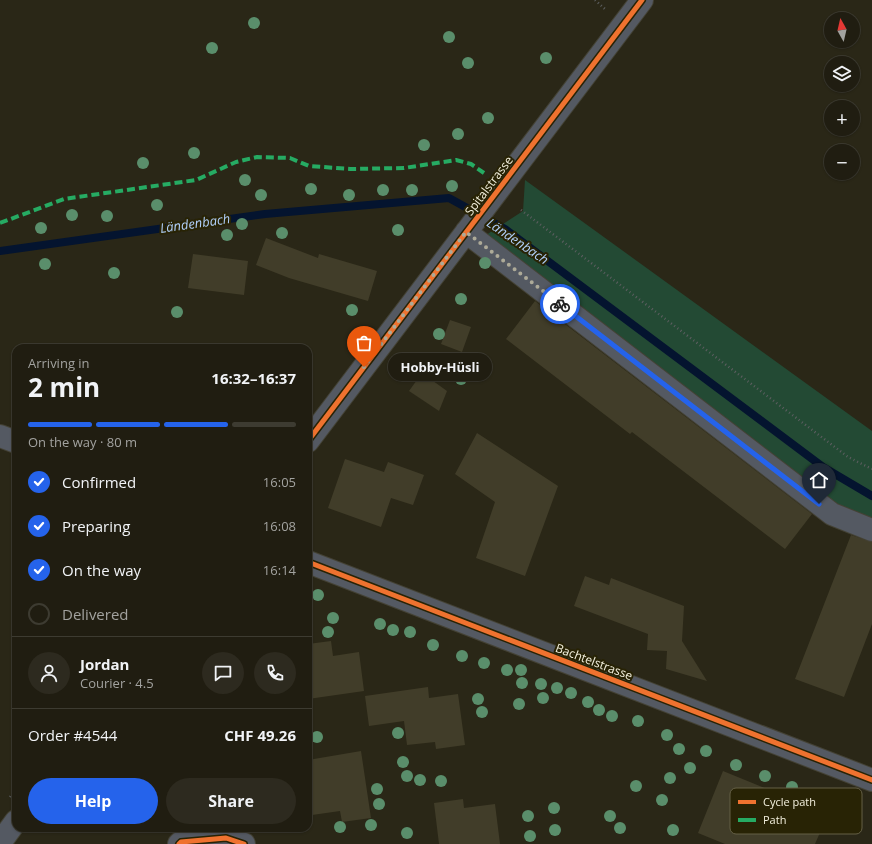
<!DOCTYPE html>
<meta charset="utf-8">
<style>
body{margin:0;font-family:"Open Sans",sans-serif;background:#2d2a1f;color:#f1f3f6;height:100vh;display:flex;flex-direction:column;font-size:15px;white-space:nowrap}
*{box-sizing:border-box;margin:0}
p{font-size:13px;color:#a2a29f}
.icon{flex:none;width:22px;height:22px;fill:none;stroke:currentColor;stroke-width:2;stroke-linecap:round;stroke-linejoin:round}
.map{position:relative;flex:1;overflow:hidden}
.drawer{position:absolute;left:12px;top:344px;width:300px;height:488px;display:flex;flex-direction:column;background:#201d11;border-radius:12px;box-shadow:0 1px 3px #0004,0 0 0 1px #3d3b31}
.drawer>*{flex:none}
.needle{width:26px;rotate:352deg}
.tools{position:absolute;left:824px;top:12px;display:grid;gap:8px}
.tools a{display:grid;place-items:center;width:36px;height:36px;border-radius:50%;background:#201d11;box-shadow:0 1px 3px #0004,0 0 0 1px #3d3b31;font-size:20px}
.pin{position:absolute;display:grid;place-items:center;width:34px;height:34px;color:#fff;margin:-41px -17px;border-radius:50% 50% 50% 0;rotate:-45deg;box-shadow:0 0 4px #0007}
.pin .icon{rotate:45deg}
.courier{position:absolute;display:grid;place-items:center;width:40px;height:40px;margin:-20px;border:3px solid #2563eb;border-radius:50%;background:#fff;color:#222;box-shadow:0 1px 5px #0007}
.bubble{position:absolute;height:28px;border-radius:14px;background:#201d11;box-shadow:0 1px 3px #0004,0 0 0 1px #3d3b31;font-size:13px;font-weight:700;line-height:28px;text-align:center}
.summary em{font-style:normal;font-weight:700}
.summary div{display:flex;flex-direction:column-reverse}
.summary{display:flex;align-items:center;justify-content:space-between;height:68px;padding:0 16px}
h1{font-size:26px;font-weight:700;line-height:30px}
.bar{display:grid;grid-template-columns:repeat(4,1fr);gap:6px 4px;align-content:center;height:48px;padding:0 16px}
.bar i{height:5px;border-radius:3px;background:#3d3b31}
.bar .current{background:#2563eb}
.bar p{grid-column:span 4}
.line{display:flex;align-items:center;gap:10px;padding:0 16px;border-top:1px solid #3d3b31}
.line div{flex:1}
.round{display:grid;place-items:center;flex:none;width:42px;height:42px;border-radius:21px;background:#2d2a1f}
ol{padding:0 16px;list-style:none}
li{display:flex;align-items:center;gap:12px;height:44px}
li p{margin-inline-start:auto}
li .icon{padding:4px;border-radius:50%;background:#2563eb;color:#fff;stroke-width:4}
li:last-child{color:#a2a29f}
li i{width:22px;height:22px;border:2px solid #3d3b31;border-radius:50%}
.primary-button{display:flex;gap:8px;margin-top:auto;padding:8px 16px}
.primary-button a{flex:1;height:46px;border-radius:24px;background:#2563eb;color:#fff;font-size:16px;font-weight:700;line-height:46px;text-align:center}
.primary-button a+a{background:#2d2a1f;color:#f1f3f6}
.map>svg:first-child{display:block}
.green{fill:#234a34}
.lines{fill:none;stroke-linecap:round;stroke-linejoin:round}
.stream{stroke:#04142f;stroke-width:8}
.building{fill:#413d29}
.minor-casing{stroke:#444235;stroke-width:24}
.path{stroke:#5d5f61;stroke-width:2.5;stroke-dasharray:1 3;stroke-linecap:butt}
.minor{stroke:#545962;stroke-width:22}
.quiet{stroke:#26ab63;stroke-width:4;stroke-dasharray:8 4;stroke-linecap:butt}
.cycleway-casing{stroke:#282305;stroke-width:8}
.cycleway{stroke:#ef722f;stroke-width:5}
.tree{fill:#5a8e6b}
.done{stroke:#adaa98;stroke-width:4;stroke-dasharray:0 7.2}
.route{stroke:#2563eb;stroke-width:5}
.labels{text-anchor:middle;stroke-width:4;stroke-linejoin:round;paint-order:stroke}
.street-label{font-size:12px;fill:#f3f0de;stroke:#282305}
.water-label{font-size:13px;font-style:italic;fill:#b0cffa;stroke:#282305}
.key{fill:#282305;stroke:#656046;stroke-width:1}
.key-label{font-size:11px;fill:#f3f0de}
</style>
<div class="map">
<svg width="872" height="844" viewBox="0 0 872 844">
<rect width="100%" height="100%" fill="#2a2717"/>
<path class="green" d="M525 180 872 431V522L833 503 486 235 523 211Z"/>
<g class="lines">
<path class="stream" d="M0 251 265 214 449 198 505 229 823 467 872 496"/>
</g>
<path class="building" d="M266 238 318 258 319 254 377 271 368 301 289 278 256 265Z
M193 254 248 261 244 295 188 288Z
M535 301 812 514 785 549 632 432 630 434 506 339Z
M450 320 471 327 462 352 441 344Z
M422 373 447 391 439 411 409 391Z
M477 433 558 486 525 576 476 558 495 502 455 474Z
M345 459 384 472 388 462 424 475 413 505 391 498 381 527 328 508Z
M851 535 872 542V624L844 697 795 679Z
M585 576 609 585 611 578 684 606 682 641 707 681 666 669 667 651 647 650 648 634 574 606Z
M331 641 333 656 359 652 364 691 308 699V644Z
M428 687 429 698 458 694 465 745 436 749 435 742 407 745 404 721 369 726 365 696Z
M361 751 371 818 342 822 340 811 312 815 308 789V760Z
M723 771 828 814 815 844H725L698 833Z
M463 799 464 808 495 804 500 844H439L434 803Z"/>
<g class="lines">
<g class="minor-casing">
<path id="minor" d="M466 232 832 514 872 530
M0 436 16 442
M308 441 642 0
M308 562 872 780
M0 843 16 821
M179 844 181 842 226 838 244 844"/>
</g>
<path class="path" d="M595 0 605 9
M521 210 848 457 872 469
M10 797 16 789"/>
<use href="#minor" class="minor"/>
<path class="quiet" d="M0 223 64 199 196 180 236 162 257 157 290 158 309 166 350 169 404 168 456 160 471 164 484 173"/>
<g class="cycleway-casing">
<path id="cycleway" d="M308 441 642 0
M308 562 872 780
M179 844 181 842 226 838 244 844"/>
</g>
<use href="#cycleway" class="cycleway"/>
</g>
<g class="tree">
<circle cx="254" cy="23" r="6"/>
<circle cx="449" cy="37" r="6"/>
<circle cx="212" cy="48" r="6"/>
<circle cx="546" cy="58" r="6"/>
<circle cx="468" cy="63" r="6"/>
<circle cx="488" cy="118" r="6"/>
<circle cx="458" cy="134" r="6"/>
<circle cx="424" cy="145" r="6"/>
<circle cx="194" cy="153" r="6"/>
<circle cx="143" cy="163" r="6"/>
<circle cx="245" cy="180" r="6"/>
<circle cx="452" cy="186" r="6"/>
<circle cx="311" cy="189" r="6"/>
<circle cx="383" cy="190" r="6"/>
<circle cx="412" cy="190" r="6"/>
<circle cx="261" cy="195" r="6"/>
<circle cx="349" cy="195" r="6"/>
<circle cx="157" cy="205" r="6"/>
<circle cx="72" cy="215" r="6"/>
<circle cx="107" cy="216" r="6"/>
<circle cx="242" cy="224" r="6"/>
<circle cx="41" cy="228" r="6"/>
<circle cx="398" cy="230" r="6"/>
<circle cx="282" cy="233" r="6"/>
<circle cx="227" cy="235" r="6"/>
<circle cx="485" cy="263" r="6"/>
<circle cx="45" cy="264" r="6"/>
<circle cx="114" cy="273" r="6"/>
<circle cx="461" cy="299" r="6"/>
<circle cx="352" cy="310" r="6"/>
<circle cx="177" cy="312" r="6"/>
<circle cx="439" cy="334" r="6"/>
<circle cx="433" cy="365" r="6"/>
<circle cx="461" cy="379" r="6"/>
<circle cx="318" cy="595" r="6"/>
<circle cx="333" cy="618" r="6"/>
<circle cx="380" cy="624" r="6"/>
<circle cx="393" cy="630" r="6"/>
<circle cx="328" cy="632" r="6"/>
<circle cx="410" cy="632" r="6"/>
<circle cx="433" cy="645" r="6"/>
<circle cx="462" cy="656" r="6"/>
<circle cx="484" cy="663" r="6"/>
<circle cx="507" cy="670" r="6"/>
<circle cx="521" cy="670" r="6"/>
<circle cx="522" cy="683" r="6"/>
<circle cx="541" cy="684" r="6"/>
<circle cx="557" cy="688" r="6"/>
<circle cx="571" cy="693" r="6"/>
<circle cx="543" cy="698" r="6"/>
<circle cx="478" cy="699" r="6"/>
<circle cx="588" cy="702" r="6"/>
<circle cx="519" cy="704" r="6"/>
<circle cx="599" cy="710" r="6"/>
<circle cx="482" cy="712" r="6"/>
<circle cx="612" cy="716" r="6"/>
<circle cx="638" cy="721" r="6"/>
<circle cx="398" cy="733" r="6"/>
<circle cx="667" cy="735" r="6"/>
<circle cx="317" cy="737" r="6"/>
<circle cx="679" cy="749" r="6"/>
<circle cx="706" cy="751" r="6"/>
<circle cx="403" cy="762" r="6"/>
<circle cx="736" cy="765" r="6"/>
<circle cx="690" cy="768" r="6"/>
<circle cx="407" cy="776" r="6"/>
<circle cx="765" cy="776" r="6"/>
<circle cx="670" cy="778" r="6"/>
<circle cx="420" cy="780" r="6"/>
<circle cx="441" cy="781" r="6"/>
<circle cx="636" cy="786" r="6"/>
<circle cx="792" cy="787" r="6"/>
<circle cx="377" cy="789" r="6"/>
<circle cx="662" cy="800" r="6"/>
<circle cx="379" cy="804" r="6"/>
<circle cx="554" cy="808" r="6"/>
<circle cx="528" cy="816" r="6"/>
<circle cx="610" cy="816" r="6"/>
<circle cx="371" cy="825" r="6"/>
<circle cx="340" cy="827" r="6"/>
<circle cx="620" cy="828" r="6"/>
<circle cx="555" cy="830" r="6"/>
<circle cx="673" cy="830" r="6"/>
<circle cx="407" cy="833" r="6"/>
<circle cx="530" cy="836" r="6"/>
</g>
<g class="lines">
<path class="done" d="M364 367 466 232 560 304"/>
<path class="route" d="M560 304 819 504"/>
</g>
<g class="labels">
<g class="street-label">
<text transform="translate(489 186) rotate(-53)" y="4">Spitalstrasse</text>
<text transform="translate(594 662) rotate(21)" y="4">Bachtelstrasse</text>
</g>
<g class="water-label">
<text transform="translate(195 223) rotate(-8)" y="5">Ländenbach</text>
<text transform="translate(518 241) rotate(34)" y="5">Ländenbach</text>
</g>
</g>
<rect x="730" y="788" width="132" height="46" rx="6" class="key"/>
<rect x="738" y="800" width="18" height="4" fill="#ef722f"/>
<rect x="738" y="818" width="18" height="4" fill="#26ab63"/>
<g class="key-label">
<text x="763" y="806">Cycle path</text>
<text x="763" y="824">Path</text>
</g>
</svg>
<div class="tools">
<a><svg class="needle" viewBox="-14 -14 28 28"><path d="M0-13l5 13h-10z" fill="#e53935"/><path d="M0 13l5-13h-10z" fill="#a2a29f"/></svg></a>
<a><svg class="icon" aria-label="layers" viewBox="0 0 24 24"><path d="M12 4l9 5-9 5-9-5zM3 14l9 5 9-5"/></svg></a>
<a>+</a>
<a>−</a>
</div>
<div class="pin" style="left:364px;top:367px;background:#ea580c"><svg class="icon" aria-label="bag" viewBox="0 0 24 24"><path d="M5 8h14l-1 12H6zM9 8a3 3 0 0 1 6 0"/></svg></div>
<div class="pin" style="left:819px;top:504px;background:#1f2937"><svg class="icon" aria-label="home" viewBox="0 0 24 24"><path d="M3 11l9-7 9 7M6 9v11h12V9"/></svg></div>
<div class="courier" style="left:560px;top:304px"><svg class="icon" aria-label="bike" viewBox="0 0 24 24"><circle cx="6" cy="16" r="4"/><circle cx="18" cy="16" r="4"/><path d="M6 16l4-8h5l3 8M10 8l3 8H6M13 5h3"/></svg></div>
<div class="bubble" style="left:388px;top:353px;width:104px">Hobby-Hüsli</div>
<section class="drawer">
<div class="summary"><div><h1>2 min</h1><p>Arriving in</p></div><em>16:32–16:37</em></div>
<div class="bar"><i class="current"></i><i class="current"></i><i class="current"></i><i></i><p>On the way · 80 m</p></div>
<ol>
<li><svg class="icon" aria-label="check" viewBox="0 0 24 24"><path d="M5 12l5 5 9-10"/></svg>Confirmed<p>16:05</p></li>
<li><svg class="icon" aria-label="check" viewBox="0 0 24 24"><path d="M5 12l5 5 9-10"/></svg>Preparing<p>16:08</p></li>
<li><svg class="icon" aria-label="check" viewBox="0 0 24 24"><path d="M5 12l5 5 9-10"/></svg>On the way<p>16:14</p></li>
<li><i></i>Delivered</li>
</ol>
<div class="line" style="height:72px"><a class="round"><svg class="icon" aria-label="person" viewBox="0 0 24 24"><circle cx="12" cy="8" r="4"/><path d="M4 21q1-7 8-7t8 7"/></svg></a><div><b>Jordan</b><p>Courier · 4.5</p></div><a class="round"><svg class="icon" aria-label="chat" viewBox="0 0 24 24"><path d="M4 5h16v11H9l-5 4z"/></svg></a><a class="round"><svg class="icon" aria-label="phone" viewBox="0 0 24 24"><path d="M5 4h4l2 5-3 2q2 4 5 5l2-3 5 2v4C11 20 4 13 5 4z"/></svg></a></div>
<div class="line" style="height:52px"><div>Order #4544</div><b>CHF 49.26</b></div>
<div class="primary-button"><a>Help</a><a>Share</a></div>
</section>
</div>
